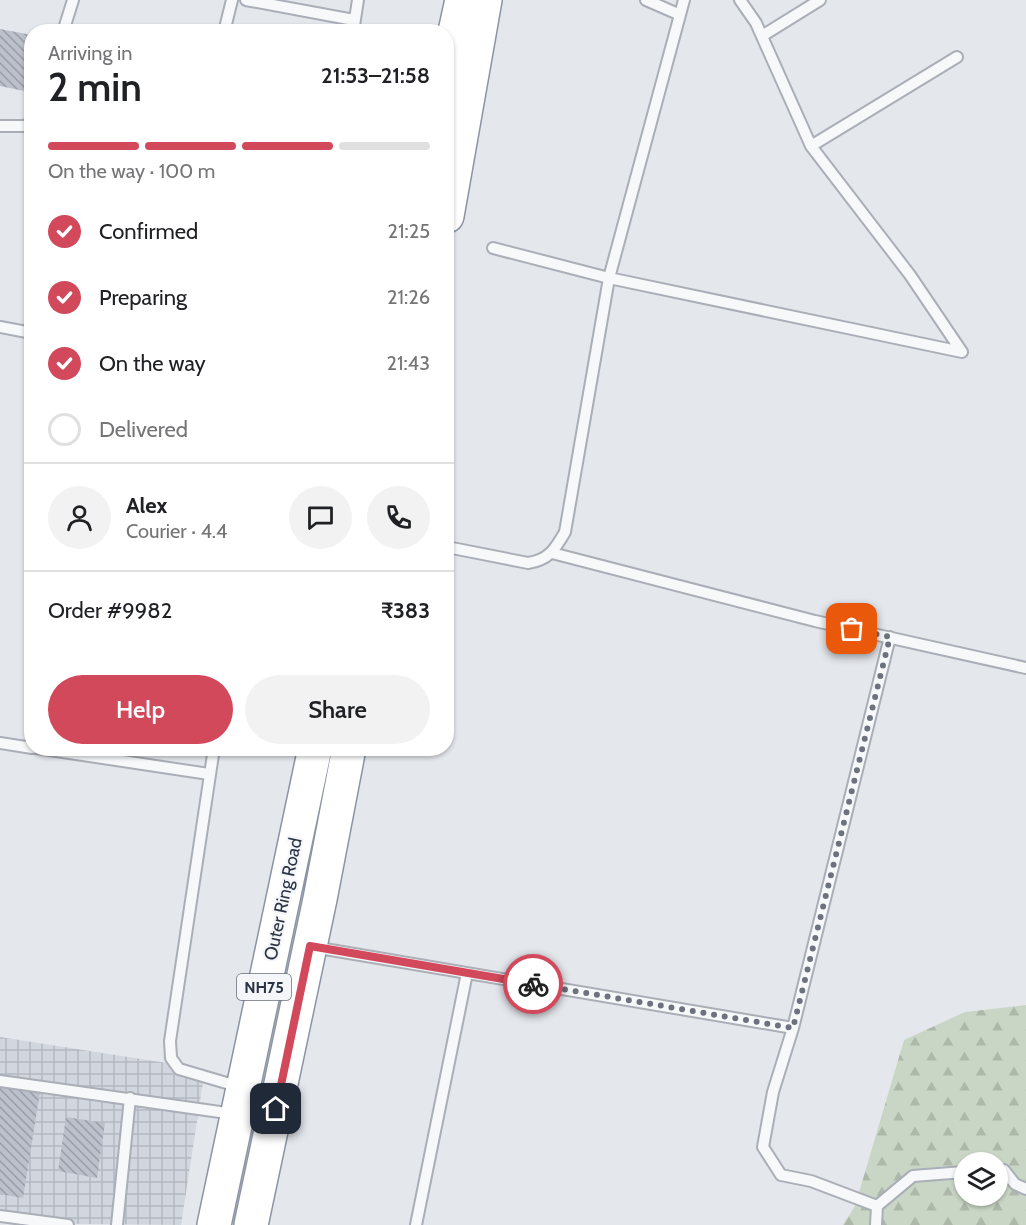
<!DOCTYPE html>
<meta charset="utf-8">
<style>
body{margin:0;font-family:Cabin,sans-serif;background:#f2f2f2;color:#202124;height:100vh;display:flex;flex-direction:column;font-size:22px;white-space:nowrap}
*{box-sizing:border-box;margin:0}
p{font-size:20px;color:#757577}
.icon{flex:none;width:33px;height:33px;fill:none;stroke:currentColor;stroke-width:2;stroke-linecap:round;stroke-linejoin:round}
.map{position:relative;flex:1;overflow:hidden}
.details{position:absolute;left:24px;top:24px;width:430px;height:732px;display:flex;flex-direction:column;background:#fff;border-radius:24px;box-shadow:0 2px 4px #0004}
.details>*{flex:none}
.controls{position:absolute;left:954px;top:1152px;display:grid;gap:12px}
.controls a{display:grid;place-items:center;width:54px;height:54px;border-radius:50%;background:#fff;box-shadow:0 2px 4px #0004;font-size:30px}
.pin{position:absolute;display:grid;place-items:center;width:51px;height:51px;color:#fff;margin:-26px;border-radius:12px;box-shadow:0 3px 9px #0006}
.courier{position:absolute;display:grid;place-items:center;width:60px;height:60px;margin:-30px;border:4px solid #d1495b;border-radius:50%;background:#fff;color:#222;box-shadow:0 2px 8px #0007}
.headline em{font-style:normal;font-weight:600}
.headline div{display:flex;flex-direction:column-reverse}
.headline{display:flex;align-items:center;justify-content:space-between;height:102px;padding:0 24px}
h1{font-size:39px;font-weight:600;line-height:45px}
.bar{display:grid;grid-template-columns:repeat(4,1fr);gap:9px 6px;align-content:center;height:72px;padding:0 24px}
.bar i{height:8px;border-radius:4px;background:#e0e0e0}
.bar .selected{background:#d1495b}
.bar p{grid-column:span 4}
.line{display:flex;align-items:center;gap:15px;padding:0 24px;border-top:2px solid #e0e0e0}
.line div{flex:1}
.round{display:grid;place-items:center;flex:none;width:63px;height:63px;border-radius:32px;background:#f2f2f2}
ol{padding:0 24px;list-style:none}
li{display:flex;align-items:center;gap:18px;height:66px}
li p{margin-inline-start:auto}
li .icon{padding:6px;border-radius:50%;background:#d1495b;color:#fff;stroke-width:4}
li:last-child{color:#757577}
li i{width:33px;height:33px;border:3px solid #e0e0e0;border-radius:50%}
.button{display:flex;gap:12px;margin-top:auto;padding:12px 24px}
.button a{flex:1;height:69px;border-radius:36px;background:#d1495b;color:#fff;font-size:24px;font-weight:600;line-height:69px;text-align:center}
.button a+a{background:#f2f2f2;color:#202124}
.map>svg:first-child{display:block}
.industrial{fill:url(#industrial-grid)}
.forest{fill:url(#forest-firs);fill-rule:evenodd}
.building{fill:url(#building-back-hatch)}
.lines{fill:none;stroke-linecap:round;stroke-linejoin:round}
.service-casing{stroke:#a9aeb7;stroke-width:14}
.trunk-casing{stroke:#8b94a3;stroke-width:36}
.service{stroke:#f7f8fa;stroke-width:10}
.trunk{stroke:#fff;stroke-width:33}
.done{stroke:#6c737f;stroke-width:6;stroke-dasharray:0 10.8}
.route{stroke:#d1495b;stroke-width:8}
.labels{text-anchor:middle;stroke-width:4.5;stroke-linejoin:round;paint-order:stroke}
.shield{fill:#f4f6f9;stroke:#676e7b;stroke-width:1.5}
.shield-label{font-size:16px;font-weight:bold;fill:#2b3445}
.street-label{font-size:18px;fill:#2b3445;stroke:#f4f6f9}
</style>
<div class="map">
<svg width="1026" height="1225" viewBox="0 0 1026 1225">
<defs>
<pattern id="industrial-grid" width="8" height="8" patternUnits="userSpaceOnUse" patternTransform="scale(1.5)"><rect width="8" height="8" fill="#d2d6de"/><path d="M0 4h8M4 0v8" fill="none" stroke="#b4b8c0"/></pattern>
<pattern id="forest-firs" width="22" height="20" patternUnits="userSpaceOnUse" patternTransform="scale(1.5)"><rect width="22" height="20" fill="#c9d6c5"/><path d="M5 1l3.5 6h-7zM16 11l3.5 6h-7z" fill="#adb8ab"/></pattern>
<pattern id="building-back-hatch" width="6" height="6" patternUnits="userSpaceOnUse" patternTransform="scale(1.5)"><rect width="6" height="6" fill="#bbc0ca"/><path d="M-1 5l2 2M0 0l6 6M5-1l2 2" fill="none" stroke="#989da6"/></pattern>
</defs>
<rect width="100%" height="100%" fill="#e4e7ec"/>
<path class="industrial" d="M0 1037 205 1069 181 1225 0 1223Z"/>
<path class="forest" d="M1026 1005V1225H843L855 1206 904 1040 965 1012ZM964 1162H998V1196H964Z"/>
<path class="building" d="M0 29 32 35 29 92 0 86Z
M0 1085 40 1092 23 1198 0 1194Z
M66 1117 105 1123 97 1178 58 1171Z"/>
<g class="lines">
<g class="service-casing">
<path id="service" d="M246 0 354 20
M646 0 678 14
M63 32 73 0
M224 32 232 0
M353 32 358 0
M762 36 820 0
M0 126H26L32 120
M811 146 957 57
M493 248 609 278 962 352 910 275 811 146 756 23 740 0
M0 327 32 333
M447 547 528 563C549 560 555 549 565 532L609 278 684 0
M552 553 815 621 1026 668
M0 743 32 748
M36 748 209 774
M214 748 170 1041 171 1058 179 1069 240 1087
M313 947 793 1028 890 637
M793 1028 773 1092 763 1147 781 1175 811 1181 877 1206
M0 1081 234 1114
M998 1170H1004L1015 1184 1026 1189
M0 1216 68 1225
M117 1225 130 1098
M416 1225 467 973
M876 1225 877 1206 913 1176 964 1172"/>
</g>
<g class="trunk-casing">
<path id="trunk" d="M447 68 462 0
M447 216 485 0
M214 1225 315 748
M251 1225 320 899 349 748"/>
</g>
<use href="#service" class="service"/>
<use href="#trunk" class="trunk"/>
</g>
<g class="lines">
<path class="done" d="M533 984 793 1028 890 637 852 629"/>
<path class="route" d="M276 1109 310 946 533 984"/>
</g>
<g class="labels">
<rect class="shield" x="237" y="974" width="54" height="26" rx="4.5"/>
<g class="shield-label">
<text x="264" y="993">NH75</text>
</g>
<g class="street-label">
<text transform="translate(283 899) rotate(-78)" y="6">Outer Ring Road</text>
</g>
</g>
</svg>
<div class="controls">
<a><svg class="icon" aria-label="layers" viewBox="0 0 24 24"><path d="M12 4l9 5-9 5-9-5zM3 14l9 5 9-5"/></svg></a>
</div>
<div class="pin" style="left:852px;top:629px;background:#ea580c"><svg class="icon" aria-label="bag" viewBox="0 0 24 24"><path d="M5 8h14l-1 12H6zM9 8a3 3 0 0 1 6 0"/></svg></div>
<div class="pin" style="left:276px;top:1109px;background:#1f2937"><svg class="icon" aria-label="home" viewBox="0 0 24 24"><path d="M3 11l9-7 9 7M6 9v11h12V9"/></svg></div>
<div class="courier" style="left:533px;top:984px"><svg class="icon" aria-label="bike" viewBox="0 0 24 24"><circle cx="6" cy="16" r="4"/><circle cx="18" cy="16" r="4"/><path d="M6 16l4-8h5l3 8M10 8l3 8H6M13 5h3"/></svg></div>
<section class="details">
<div class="headline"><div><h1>2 min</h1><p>Arriving in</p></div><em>21:53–21:58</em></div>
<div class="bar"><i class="selected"></i><i class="selected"></i><i class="selected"></i><i></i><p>On the way · 100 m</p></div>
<ol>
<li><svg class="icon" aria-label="check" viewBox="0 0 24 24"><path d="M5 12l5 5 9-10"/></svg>Confirmed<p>21:25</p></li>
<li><svg class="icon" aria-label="check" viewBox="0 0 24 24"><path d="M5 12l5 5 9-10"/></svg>Preparing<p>21:26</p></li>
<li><svg class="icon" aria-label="check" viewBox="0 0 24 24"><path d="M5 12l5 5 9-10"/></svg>On the way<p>21:43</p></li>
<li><i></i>Delivered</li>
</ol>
<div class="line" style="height:108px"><a class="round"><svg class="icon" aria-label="person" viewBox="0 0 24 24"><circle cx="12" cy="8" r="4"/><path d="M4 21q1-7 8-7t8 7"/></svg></a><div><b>Alex</b><p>Courier · 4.4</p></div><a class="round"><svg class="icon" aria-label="chat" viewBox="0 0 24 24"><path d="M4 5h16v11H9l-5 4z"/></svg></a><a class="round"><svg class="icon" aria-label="phone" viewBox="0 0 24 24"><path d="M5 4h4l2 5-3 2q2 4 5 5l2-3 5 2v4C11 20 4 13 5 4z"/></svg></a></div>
<div class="line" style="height:78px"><div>Order #9982</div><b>₹383</b></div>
<div class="button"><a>Help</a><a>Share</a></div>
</section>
</div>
